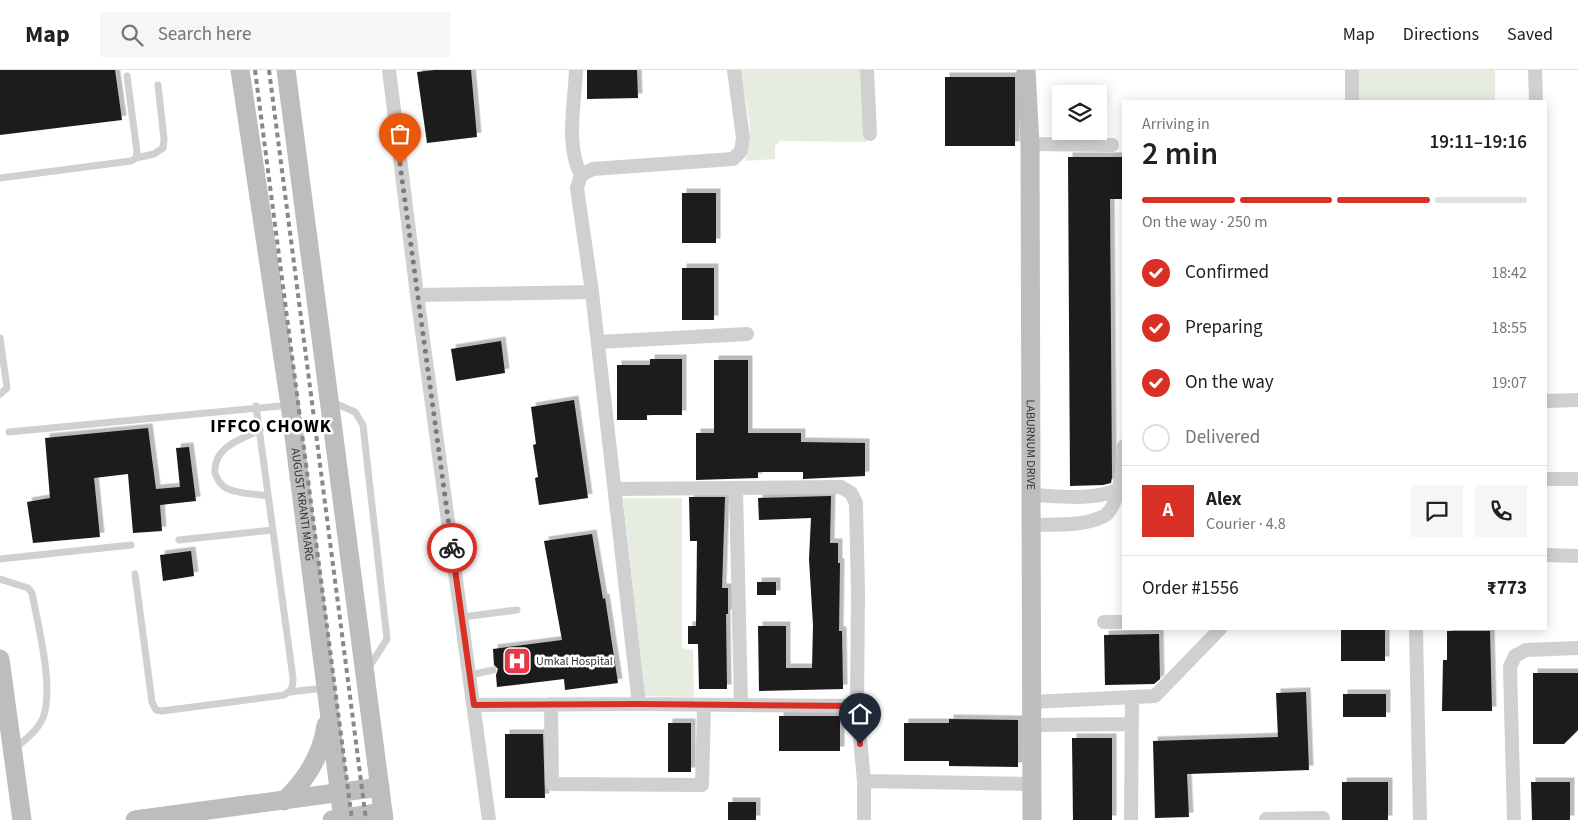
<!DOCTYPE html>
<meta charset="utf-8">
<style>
body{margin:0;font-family:"Source Sans 3",sans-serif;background:#f6f6f6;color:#202124;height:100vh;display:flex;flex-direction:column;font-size:19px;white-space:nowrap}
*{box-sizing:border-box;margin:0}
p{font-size:16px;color:#757577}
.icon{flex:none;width:28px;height:28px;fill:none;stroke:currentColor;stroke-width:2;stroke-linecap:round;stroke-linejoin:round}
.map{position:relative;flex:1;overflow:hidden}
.side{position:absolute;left:1122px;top:30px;width:425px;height:530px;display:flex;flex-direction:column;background:#fff;border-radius:0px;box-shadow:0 2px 12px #0003}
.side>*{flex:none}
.fabs{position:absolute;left:1052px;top:15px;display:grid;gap:10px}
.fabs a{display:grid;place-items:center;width:55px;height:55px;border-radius:0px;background:#fff;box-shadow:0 2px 12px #0003;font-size:25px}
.pin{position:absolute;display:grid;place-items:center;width:42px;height:42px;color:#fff;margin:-51px -21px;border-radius:50% 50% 50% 0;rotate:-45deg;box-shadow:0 0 5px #0007}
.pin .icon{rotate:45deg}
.courier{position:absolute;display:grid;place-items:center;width:50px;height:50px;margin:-25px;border:4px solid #d93025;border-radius:50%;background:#fff;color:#222;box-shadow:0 1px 6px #0007}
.overview em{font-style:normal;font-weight:600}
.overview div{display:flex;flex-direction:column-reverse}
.overview{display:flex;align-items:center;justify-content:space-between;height:85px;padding:0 20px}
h1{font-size:32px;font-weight:600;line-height:38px}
.bar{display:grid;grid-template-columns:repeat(4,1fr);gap:8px 5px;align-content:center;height:60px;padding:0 20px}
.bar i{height:6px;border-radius:4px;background:#e0e0e0}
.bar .current{background:#d93025}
.bar p{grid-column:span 4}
.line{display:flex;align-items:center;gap:12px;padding:0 20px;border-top:1px solid #e0e0e0}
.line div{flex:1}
.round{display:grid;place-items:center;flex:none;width:52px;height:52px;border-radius:0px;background:#f6f6f6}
ol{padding:0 20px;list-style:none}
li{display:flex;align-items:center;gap:15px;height:55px}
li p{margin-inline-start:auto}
li .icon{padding:5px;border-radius:50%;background:#d93025;color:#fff;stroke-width:4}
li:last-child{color:#757577}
li i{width:28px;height:28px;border:2px solid #e0e0e0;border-radius:50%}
header{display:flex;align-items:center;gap:30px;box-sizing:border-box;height:70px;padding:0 25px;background:#fff;border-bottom:1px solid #e0e0e0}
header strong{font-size:24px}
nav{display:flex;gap:28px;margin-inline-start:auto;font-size:18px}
.search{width:350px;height:45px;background:#f6f6f6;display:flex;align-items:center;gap:12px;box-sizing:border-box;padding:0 18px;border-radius:0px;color:#757577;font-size:19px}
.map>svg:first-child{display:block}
.park{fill:#e6ecdf}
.building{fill:#1a1a1a;filter:url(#shadow)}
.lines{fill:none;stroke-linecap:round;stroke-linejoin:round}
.lane{stroke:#d0d0d0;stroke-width:7}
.street{stroke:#d0d0d0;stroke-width:14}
.secondary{stroke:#bdbdbd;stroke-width:19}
.rail{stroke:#888;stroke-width:4;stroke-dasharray:5 4;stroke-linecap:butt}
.done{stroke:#7a7a7a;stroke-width:5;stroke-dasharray:0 9}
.route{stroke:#d93025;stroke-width:6}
.labels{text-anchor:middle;stroke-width:5;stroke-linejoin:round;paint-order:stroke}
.street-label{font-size:12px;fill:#333;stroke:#fff}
.poi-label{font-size:12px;fill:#333;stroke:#fff;text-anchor:start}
.district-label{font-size:18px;font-weight:bold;letter-spacing:1px;fill:#000;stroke:#fff}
</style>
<header>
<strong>Map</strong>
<div class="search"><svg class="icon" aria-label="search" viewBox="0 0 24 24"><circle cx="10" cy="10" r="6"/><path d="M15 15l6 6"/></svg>Search here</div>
<nav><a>Map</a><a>Directions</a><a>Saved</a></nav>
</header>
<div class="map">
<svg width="1578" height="750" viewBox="0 0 1578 750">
<defs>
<filter id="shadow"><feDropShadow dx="4.5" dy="-4.5" stdDeviation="0" flood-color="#0004"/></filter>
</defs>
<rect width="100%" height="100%" fill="#fff"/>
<path class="park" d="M740 0H862L866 72 780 71 775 76V89L745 91C757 65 744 28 740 0Z
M1358 0H1495V31H1359Z
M623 428H682V578L693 580 694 627 645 626Z"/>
<path class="building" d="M0 0H115L122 50 0 65Z
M435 0H471L477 67 427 73 417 2Z
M587 0H637L638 28 587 29Z
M945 7H1015V76H945Z
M1068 87H1124V129H1110L1112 407 1111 413 1103 415 1070 416Z
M682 123H716V173H682Z
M682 198H714V250H682Z
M501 271 505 303 456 311 451 279Z
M650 289H682V345H647V350H617V295H650Z
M714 290H748V363H801V372L865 373V406L803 409V402H758V408L696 410V363H714Z
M574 330 588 428 539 435 535 408 538 407 533 375 536 374 531 337Z
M148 358 156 419 180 417 176 378 189 377 196 431 160 435 162 461 133 463 128 404 94 408 100 467 33 473 27 432 50 428 45 368Z
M831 426 830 473H838V493H840L839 561H842L843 619 759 621 758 556H786V598H812L813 555 809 489 811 448 759 450 758 428Z
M689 427H725L722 518H728V544H726L727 619H699L698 574H688V556H696L697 471H690Z
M592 464 603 529 605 528 618 613 565 620 564 609 497 617 496 605 498 599 494 595 493 579 562 570 544 471Z
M191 481 194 506 163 511 160 485Z
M757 512H776V525H757Z
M1341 559H1385V591H1341Z
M1447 561H1490L1492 641H1442L1443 590H1447Z
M1159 564 1160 609 1154 614 1105 615 1104 565Z
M1533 603H1578V660L1564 674H1533Z
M1306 622 1309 700 1187 704 1189 747 1155 748 1153 671 1278 667 1276 623Z
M1343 624H1386V647H1343Z
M779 646H840V681H779Z
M949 649 1018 650V697L949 696V691H904V653H949Z
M668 653H691V702H668Z
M505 664H543L545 728H505Z
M1072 668H1112V750H1073Z
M1342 712H1388V750H1342Z
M1531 712H1570V750H1532Z
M728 732H756V750H728Z"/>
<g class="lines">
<path class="lane" d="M136 88 154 84 163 78 164 69 158 15
M0 108 131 91 136 88 137 82 127 6
M0 268 7 318 0 324
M332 332 355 342 363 355 387 569 369 597
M260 360C241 369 213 377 215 403 216 408 221 415 226 418 237 424 256 424 268 426
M9 362 290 335
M179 470 273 460
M0 489 131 475
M135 504 152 632 156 640 162 641 284 625C292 621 293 617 293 608L256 336
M0 509 28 518 32 523C38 555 52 609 45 641 42 658 26 669 14 679
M462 547 517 540
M470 605 493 600
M290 622 324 618"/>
<path class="street" d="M389 0 417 225 489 750
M576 0C575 33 565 75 581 105
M867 0 870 64
M1535 0 1536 31
M1352 31V0
M1030 74 1112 75
M417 225 592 222
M598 272 747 264
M1546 331 1578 330
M1546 409H1578
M736 418 741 635
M615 419 841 417 851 423 856 433 858 523 857 636 864 711V750
M1031 425C1059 426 1091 431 1117 420
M1031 455C1054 454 1083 457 1104 446 1120 437 1123 393 1124 376
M1546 485 1578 486
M1104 552H1124
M1416 559 1420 750
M1032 632 1155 626 1220 559
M551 634 552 714 702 715 704 635
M639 634 592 222 577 118 581 105 593 99 733 89 741 81 743 68 734 0
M474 635 639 634 857 636
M1032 655 1132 654
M864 711 1032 714
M1266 749 1323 748V750
M1131 750 1132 627
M1514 750 1510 597 1515 586 1526 580 1578 578"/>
<g class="secondary">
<path id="s1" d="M240 0 290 335 343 750"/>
<path d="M286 0 384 750"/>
<path id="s2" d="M1026 0 1030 74 1032 750"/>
<path d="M0 589 22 750"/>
<path d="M284 731C306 710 322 686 326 655"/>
<path d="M135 750 380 717"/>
<path d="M332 750 383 742"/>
</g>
<path class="rail" d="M255 0 352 750
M269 0 366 750"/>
</g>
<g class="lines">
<path class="done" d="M400 94 452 478"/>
<path class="route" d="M452 478 474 635 639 634 857 636 860 674"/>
</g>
<defs>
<g id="hospital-square" transform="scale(1.4375)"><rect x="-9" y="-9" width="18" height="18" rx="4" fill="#e63946" stroke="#fff"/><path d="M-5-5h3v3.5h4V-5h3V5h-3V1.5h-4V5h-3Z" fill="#fff"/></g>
</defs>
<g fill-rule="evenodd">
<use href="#hospital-square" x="517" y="591"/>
</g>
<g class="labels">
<g class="street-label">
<text dy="4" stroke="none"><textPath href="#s2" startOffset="375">LABURNUM DRIVE</textPath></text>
<text dy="4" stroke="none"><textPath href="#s1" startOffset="439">AUGUST KRANTI MARG</textPath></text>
</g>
<g class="poi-label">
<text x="536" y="595">Umkal Hospital</text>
</g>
<g class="district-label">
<text x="271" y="362">IFFCO CHOWK</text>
</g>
</g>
</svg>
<div class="fabs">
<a><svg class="icon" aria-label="layers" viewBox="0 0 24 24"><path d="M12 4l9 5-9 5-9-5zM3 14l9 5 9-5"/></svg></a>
</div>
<div class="pin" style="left:400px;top:94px;background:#ea580c"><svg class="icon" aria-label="bag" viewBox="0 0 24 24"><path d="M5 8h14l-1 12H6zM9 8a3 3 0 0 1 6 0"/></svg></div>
<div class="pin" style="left:860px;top:674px;background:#1f2937"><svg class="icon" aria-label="home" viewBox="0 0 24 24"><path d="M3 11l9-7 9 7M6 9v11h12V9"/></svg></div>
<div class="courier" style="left:452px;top:478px"><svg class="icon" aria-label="bike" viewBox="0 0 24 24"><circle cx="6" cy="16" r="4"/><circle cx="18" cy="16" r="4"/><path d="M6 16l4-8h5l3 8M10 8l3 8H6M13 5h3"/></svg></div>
<section class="side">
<div class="overview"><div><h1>2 min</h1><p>Arriving in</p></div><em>19:11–19:16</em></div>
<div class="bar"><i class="current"></i><i class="current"></i><i class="current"></i><i></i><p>On the way · 250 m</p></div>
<ol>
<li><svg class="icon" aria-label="check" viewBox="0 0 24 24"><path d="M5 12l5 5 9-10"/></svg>Confirmed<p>18:42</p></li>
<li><svg class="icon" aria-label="check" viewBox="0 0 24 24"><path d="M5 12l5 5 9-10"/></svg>Preparing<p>18:55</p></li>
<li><svg class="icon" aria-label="check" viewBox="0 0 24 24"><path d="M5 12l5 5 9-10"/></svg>On the way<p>19:07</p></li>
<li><i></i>Delivered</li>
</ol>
<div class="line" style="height:90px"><b class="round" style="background:#d93025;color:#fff">A</b><div><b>Alex</b><p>Courier · 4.8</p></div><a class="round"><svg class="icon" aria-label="chat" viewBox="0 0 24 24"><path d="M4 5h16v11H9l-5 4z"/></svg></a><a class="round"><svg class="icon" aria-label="phone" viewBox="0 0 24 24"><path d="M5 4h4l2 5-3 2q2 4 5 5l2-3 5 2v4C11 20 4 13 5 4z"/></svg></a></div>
<div class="line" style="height:65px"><div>Order #1556</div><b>₹773</b></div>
</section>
</div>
